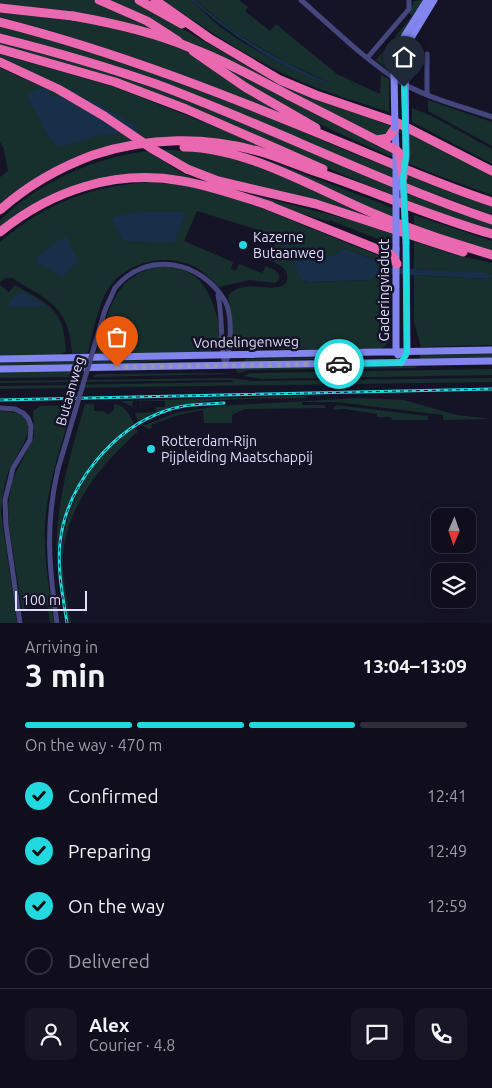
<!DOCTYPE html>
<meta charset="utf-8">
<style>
body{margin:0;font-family:Ubuntu,sans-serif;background:#191725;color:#f1f3f6;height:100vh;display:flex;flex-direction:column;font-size:19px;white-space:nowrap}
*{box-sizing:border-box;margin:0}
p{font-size:16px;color:#9c9ca3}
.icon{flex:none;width:28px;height:28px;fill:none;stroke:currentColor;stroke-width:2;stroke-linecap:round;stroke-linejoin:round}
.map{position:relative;height:623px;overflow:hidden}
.side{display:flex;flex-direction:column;background:#100e1c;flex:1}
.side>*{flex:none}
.needle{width:32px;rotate:182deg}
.fabs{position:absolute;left:431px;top:508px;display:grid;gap:10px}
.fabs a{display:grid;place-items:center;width:45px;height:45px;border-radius:10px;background:#100e1c;box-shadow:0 5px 20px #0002,0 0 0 1px #302e3b;font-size:25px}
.scale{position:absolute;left:15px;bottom:12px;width:72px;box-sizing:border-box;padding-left:5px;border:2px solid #deddfa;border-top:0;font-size:14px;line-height:18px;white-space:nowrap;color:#deddfa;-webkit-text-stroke:4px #151326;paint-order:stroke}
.pin{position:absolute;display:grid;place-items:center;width:42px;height:42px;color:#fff;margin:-51px -21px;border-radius:50% 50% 50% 0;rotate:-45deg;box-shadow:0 0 5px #0007}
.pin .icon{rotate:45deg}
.courier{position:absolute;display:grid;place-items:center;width:50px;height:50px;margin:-25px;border:4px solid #23d9e0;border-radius:50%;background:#fff;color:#222;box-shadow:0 1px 6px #0007}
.head em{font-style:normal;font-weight:700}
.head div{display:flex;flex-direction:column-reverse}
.head{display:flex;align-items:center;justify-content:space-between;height:85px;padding:0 25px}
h1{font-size:32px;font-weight:700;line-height:38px}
.bar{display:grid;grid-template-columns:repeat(4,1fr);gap:8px 5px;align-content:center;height:60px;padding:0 25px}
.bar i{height:6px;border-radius:4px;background:#302e3b}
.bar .current{background:#23d9e0}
.bar p{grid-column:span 4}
.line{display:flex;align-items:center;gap:12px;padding:0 25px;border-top:1px solid #302e3b}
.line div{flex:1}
.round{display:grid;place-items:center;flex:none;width:52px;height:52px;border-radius:10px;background:#191725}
ol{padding:0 25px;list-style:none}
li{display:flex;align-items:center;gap:15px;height:55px}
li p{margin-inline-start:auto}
li .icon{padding:5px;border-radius:50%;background:#23d9e0;color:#111;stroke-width:4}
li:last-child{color:#9c9ca3}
li i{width:28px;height:28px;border:2px solid #302e3b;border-radius:50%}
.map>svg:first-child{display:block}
.green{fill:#172f2d;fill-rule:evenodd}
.water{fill:#182f4a}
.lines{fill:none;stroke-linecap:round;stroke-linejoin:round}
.street{stroke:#45467e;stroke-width:5}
.secondary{stroke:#8185ed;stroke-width:7}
.highway{stroke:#ea68af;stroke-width:9}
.rail-casing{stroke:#23d9e0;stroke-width:3}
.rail{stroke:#151326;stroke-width:1;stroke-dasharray:4;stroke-linecap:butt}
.street-bridge{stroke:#45467e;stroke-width:5}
.secondary-bridge{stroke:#8185ed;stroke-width:7}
.highway-bridge{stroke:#ea68af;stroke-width:9}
.done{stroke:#9896b0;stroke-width:5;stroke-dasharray:0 9}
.route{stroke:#23d9e0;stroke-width:6}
.poi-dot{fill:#23d9e0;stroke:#151326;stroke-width:2}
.labels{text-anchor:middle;stroke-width:5;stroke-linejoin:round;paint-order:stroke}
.poi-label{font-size:14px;fill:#deddfa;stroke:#151326;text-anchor:start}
.street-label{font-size:14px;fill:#deddfa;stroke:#151326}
</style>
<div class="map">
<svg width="492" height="623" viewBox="0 0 492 623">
<rect width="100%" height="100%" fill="#151326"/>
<path class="green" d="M0 0H92L98 2 142 21 298 121C200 81 103 43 0 17V10L70 17V11L0 4Z
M110 0H133L252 69 292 90 413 134 492 176V195C412 167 333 135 260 91 209 61 165 22 110 0ZM395 131 405 135 408 160 375 136 385 135Z
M163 0H191C198 6 204 12 211 19 238 43 295 74 330 83L285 62 231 30 195 0H239L248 7 245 11 270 31 276 24 337 74 380 94 381 75 389 79V112C357 102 325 92 295 79 248 57 205 29 163 0Z
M423 0C408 23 395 43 389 71L376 60 412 16 409 13 414 1Z
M0 25 135 64 290 126 349 152 492 207V215L369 170 148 78 116 66 0 34Z
M0 42C40 53 81 63 120 76 246 120 366 180 492 224V230L443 214 362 183 187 107 0 47Z
M0 54 115 87 266 147 264 149 218 140 99 149 76 157 49 170 0 206V177L8 171 4 149 0 142V68L38 85 51 81 0 60Z
M428 100 492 122V146L428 111Z
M412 108 432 116 492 149V164L412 122Z
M160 150C183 150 206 152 229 157 279 170 327 197 373 219L204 174Z
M147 151 184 174 212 185 191 180 99 179 0 230V220C40 182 92 158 147 151Z
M233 151 278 164 393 208 394 219Z
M154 182 195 187 244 201 387 259 389 268 376 267 375 261 372 259 343 248C340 250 337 254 334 256 321 263 299 256 288 248L282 256 294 263 305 282 372 280 376 274H389V342L381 349H237L232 342V317L228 296C244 276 272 296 286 283 291 269 280 265 269 260L278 236 197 211 184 241 233 262 231 269 236 271 239 264 262 273 266 266C272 269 281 271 279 279L275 283 250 280 219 287C212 280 205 272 195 267 168 253 129 261 111 285 98 301 93 336 87 355L75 356 72 353C69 306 49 301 12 278H6L0 282V242C47 202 93 185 154 182Z
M250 194 351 220 394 234V242L390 244 330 220 329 222 287 209Z
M414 215 492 241V253L414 227Z
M414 241 456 255 492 263V345L421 347 414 322V275L488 279H490V274L414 269Z
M162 266C176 267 190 270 200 281 212 292 232 348 208 352L96 355C109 313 112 274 162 266Z
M0 285 9 292 15 285C49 305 64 308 66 351L61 355 0 357Z
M492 354V358L420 359V355Z
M380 356 245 362V359Z
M206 359 141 362 129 364 0 366V363Z
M417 366 415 368 250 370 238 373 235 368Z
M492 369V375L262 379 243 376 250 373Z
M75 371 83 372 81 377 0 378V372Z
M223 373 229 374 93 377 96 374Z
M231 378 253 381 492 378V382L0 389V386L234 382 231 380 0 383V381Z
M303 396 310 398C254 400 188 394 138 421L135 413 156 412V407H165V401H141V409L140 401H133L132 407 121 401Z
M358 398 404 400 457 415 492 419 443 420V415L335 402H302V405H324L326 408 245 409 232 415V423H204L203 410 178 415 151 425 152 428 149 429 139 424 145 425 176 413 218 406Z
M85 404H94V411H103L108 415 114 410V404C126 406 129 414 134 424 89 457 59 504 56 560 56 501 69 459 85 404Z
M73 405C63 440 50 476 46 513 42 550 49 586 54 623H50L47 605 41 606 40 603 25 605V609H22L9 528 8 505 12 480 34 437 33 411 40 406Z
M337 405 428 416V420H392L391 417H377V414L345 409 332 410Z
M0 411C53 412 17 450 8 473 4 486 2 498 1 512L17 623H0Z
M136 428 138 432C132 435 131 438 127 442 95 471 65 513 63 558 62 579 68 602 71 623H69C66 602 60 580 61 558 63 516 80 479 109 449 117 442 126 433 136 428Z"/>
<path class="water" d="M191 0H195C234 36 281 62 330 83L329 84C277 67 232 36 191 0Z
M63 87 80 94 76 108 81 110 88 98 138 127 139 130 96 136 61 147 54 143 50 138 28 98V94L36 89 45 88 49 91V95L57 98Z
M140 212H184L186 214 174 242 123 241 112 219 118 216Z
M66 237 78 260 63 277 38 263 36 258 60 239Z
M284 240 290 249 313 258 334 256 343 248 372 259 375 261 377 267 488 273 492 277 488 279 378 273 372 280 307 282 301 280 294 263 280 255Z
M22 291 46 306 7 307 14 296Z"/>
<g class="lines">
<path class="street" d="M301 0C331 26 365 60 399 81 426 98 461 106 492 117
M368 57 409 9V0
M427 95V54
M115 288C146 250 201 260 225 301 233 315 231 351 225 365
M218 295C223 318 220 343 225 365
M0 408 15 409 23 413 28 418 31 426 30 440 13 468 5 500 6 525 20 623
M57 623C49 568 45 524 58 469"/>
<path class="secondary" d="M398 53 405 35 427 0
M395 128 396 150
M396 249V352L398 355
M405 356 407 352 406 242
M0 359 492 350
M0 369 492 361"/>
<path class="highway" d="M99 0 147 21 178 41
M139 0 182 24
M155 0 209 38 280 80 316 95 398 123 492 171
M0 8 73 16
M0 22C119 52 234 98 347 145 395 165 443 186 492 202
M0 38C52 51 105 66 156 84 269 126 377 181 492 220
M0 49 115 82 186 109 323 169
M193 51 245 87 316 128
M0 62 58 89 104 116
M288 95 396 150
M377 140 388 138 395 128
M184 147C250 148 317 190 377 215 414 231 453 243 492 255
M187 169 218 181 316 204 463 252
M267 205 392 255 397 264
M0 210C28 185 58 168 93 155 147 137 207 136 261 152 278 157 294 164 311 170 371 190 431 217 492 234
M0 232C52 190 116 169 182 181 213 186 242 197 271 206"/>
<g class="rail-casing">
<path id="rail" d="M0 400 492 389
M67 623C63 597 57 570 60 543 66 486 112 428 168 410 186 404 205 404 224 403"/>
</g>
<use href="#rail" class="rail"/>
<path class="street-bridge" d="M58 469 105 310 115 288"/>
<path class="secondary-bridge" d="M395 128 394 74 398 53
M396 150V249
M406 242 403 177 406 156 405 64 411 38 434 0"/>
<path class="highway-bridge" d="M73 16C113 23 154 32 191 48 225 61 256 78 288 95
M104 116 151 148 187 169
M396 150 400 154 403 177"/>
</g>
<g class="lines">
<path class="done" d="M117 367 339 364"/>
<path class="route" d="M339 364 401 363 407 352 406 242 403 177 406 156 404 87"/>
</g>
<g class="poi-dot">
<circle cx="243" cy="245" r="5"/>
<circle cx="151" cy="449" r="5"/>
</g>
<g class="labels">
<g class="poi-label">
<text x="253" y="242">Kazerne<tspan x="253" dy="16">Butaanweg</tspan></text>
<text x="161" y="446">Rotterdam-Rijn<tspan x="161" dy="16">Pijpleiding Maatschappij</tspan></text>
</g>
<g class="street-label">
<text transform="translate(384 290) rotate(-90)" y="5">Gaderingviaduct</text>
<text transform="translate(246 342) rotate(-1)" y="5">Vondelingenweg</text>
<text transform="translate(70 391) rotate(-74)" y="5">Butaanweg</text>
</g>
</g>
</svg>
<div class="fabs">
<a><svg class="needle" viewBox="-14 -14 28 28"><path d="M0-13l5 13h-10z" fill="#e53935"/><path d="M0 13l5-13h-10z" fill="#9c9ca3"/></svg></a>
<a><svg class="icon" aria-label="layers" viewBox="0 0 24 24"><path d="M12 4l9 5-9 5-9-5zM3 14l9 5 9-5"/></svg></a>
</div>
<div class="scale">100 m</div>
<div class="pin" style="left:117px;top:367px;background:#ea580c"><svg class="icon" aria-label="bag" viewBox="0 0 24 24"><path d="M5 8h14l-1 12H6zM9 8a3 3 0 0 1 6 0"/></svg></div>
<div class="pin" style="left:404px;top:87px;background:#1f2937"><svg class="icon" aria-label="home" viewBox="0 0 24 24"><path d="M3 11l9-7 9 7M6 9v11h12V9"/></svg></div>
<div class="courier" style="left:339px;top:364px"><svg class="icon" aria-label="car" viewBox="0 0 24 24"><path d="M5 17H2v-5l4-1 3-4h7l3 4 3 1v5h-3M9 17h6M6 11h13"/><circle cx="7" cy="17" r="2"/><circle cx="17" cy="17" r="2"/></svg></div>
</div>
<section class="side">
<div class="head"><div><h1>3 min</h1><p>Arriving in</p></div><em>13:04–13:09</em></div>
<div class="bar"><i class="current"></i><i class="current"></i><i class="current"></i><i></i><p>On the way · 470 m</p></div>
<ol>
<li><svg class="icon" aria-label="check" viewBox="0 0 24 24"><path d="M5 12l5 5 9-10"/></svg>Confirmed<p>12:41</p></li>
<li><svg class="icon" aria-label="check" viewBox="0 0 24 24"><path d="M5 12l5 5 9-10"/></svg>Preparing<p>12:49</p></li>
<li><svg class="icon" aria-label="check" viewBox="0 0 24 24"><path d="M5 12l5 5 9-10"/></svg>On the way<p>12:59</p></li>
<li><i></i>Delivered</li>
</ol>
<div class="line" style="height:90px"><a class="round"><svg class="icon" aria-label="person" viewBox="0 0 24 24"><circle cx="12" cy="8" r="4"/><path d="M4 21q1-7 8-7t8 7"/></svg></a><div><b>Alex</b><p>Courier · 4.8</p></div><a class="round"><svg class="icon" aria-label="chat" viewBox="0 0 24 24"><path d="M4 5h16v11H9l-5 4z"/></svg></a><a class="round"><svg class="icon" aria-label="phone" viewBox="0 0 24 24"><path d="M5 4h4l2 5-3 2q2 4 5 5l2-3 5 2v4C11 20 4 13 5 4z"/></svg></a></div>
</section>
